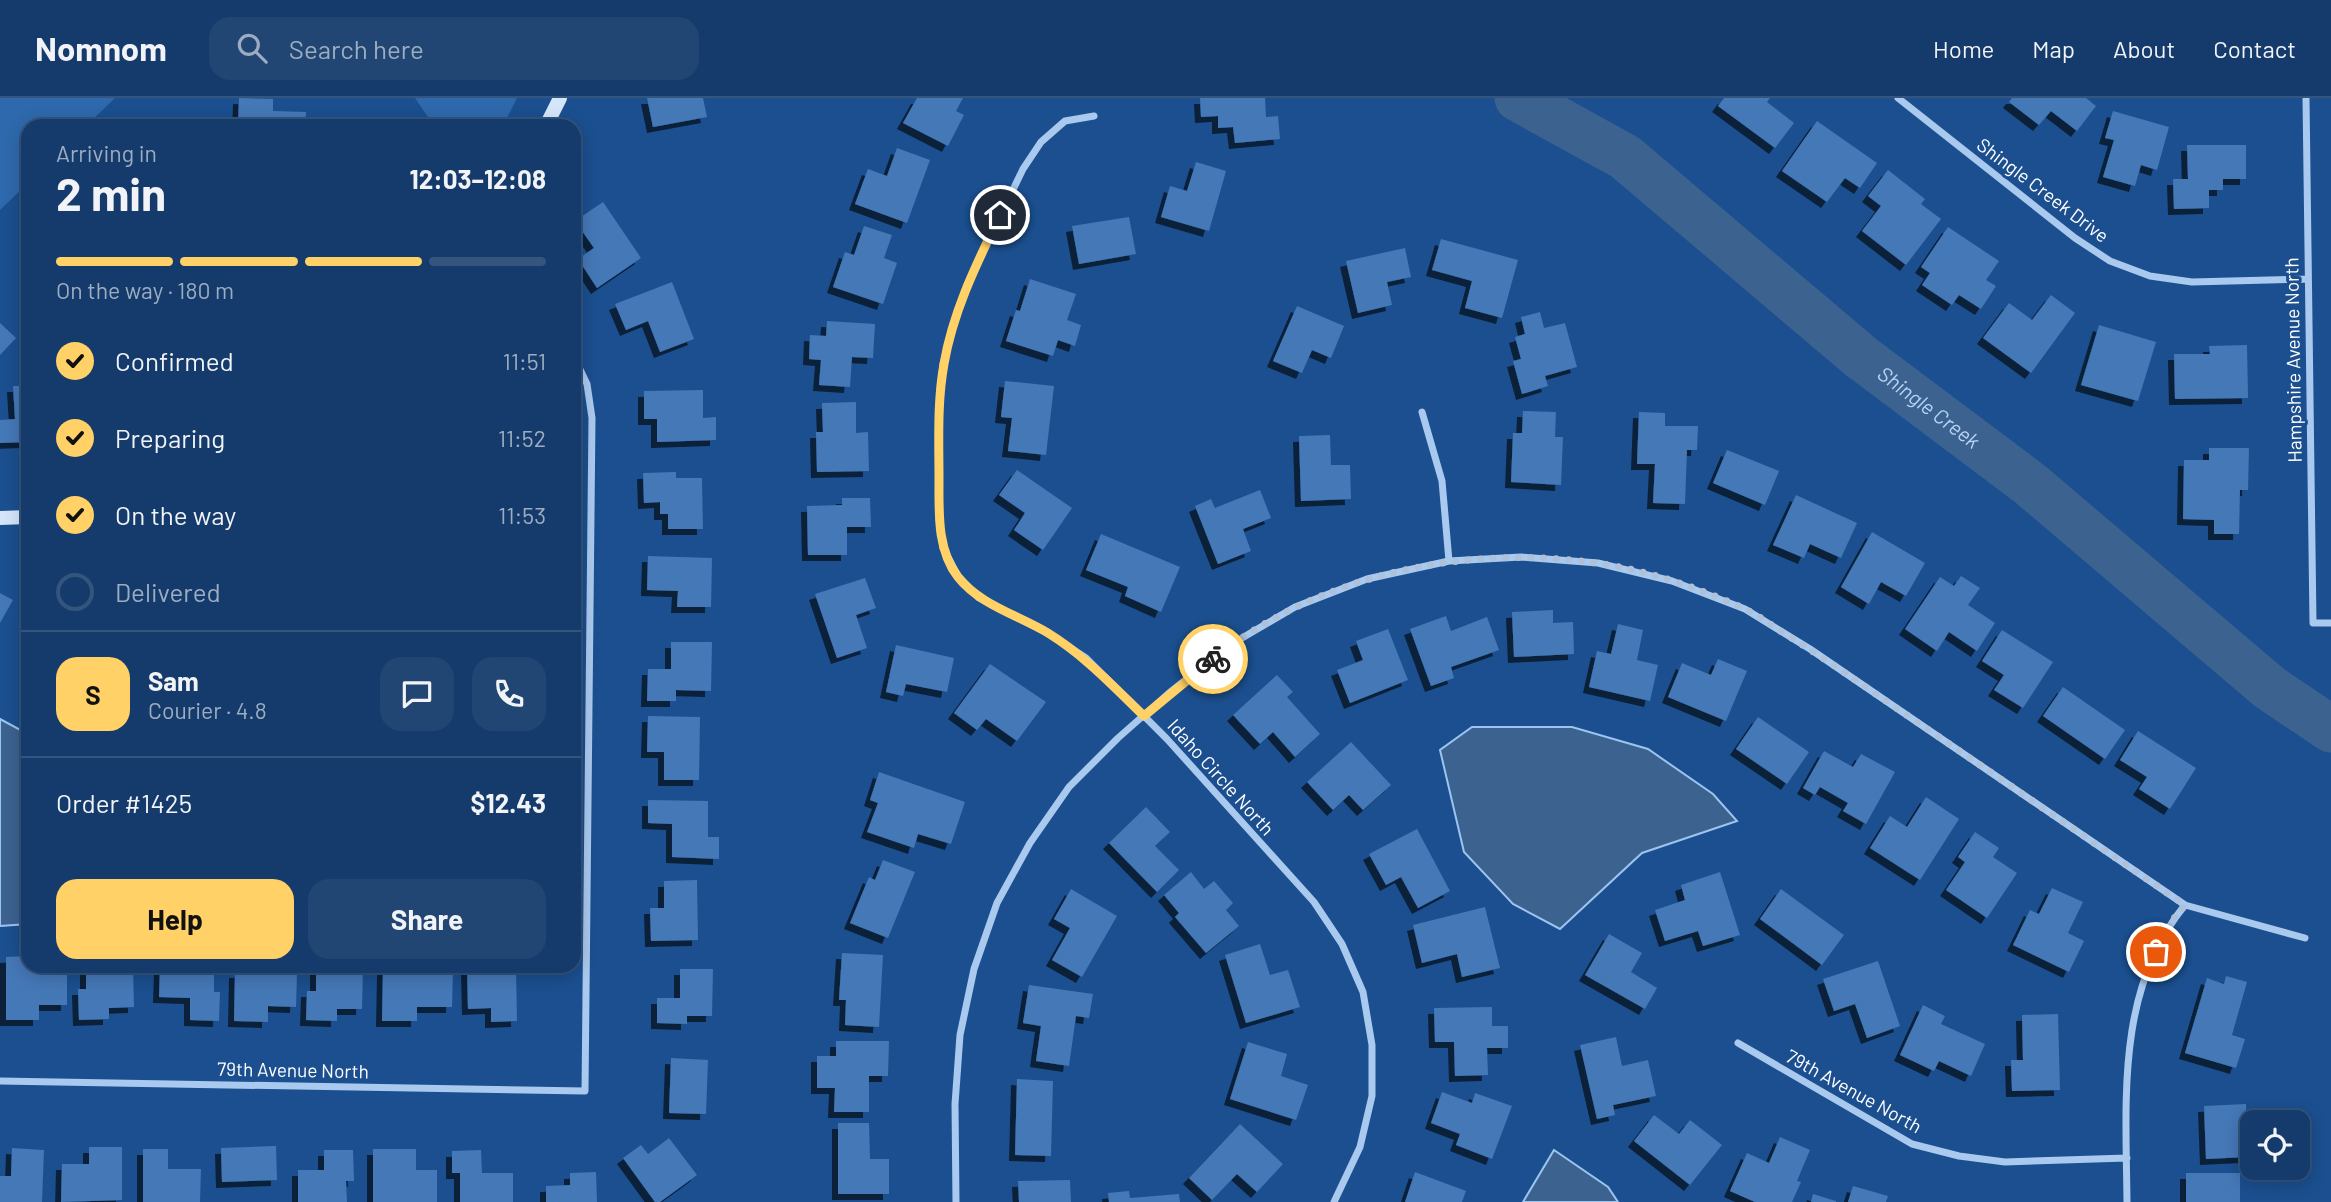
<!DOCTYPE html>
<meta charset="utf-8">
<style>
body{margin:0;font-family:Barlow,sans-serif;background:#214673;color:#f1f3f6;height:100vh;display:flex;flex-direction:column;font-size:26px;white-space:nowrap}
*{box-sizing:border-box;margin:0}
p{font-size:23px;color:#9dadc1}
.icon{flex:none;width:38px;height:38px;fill:none;stroke:currentColor;stroke-width:2;stroke-linecap:round;stroke-linejoin:round}
.map{position:relative;flex:1;overflow:hidden}
.sheet{position:absolute;left:21px;top:21px;width:560px;height:854px;display:flex;flex-direction:column;background:#143b6b;border-radius:21px;box-shadow:0 4px 18px #0003,0 0 0 2px #33557e}
.sheet>*{flex:none}
.controls{position:absolute;left:2240px;top:1012px;display:grid;gap:14px}
.controls a{display:grid;place-items:center;width:70px;height:70px;border-radius:14px;background:#143b6b;box-shadow:0 4px 18px #0003,0 0 0 2px #33557e;font-size:35px}
.pin{position:absolute;display:grid;place-items:center;width:60px;height:60px;color:#fff;margin:-30px;border:4px solid #fff;border-radius:50%;box-shadow:0 2px 7px #0007}
.courier{position:absolute;display:grid;place-items:center;width:70px;height:70px;margin:-35px;border:5px solid #ffd166;border-radius:50%;background:#fff;color:#222;box-shadow:0 2px 9px #0007}
.head em{font-style:normal;font-weight:700}
.head div{display:flex;flex-direction:column-reverse}
.head{display:flex;align-items:center;justify-content:space-between;height:119px;padding:0 35px}
h1{font-size:46px;font-weight:700;line-height:52px}
.bar{display:grid;grid-template-columns:repeat(4,1fr);gap:10px 7px;align-content:center;height:84px;padding:0 35px}
.bar i{height:9px;border-radius:5px;background:#33557e}
.bar .current{background:#ffd166}
.bar p{grid-column:span 4}
.line{display:flex;align-items:center;gap:18px;padding:0 35px;border-top:2px solid #33557e}
.line div{flex:1}
.round{display:grid;place-items:center;flex:none;width:74px;height:74px;border-radius:21px;background:#214673}
ol{padding:0 35px;list-style:none}
li{display:flex;align-items:center;gap:21px;height:77px}
li p{margin-inline-start:auto}
li .icon{padding:7px;border-radius:50%;background:#ffd166;color:#111;stroke-width:4}
li:last-child{color:#9dadc1}
li i{width:38px;height:38px;border:4px solid #33557e;border-radius:50%}
.cta{display:flex;gap:14px;margin-top:auto;padding:14px 35px}
.cta a{flex:1;height:80px;border-radius:21px;background:#ffd166;color:#111;font-size:28px;font-weight:700;line-height:80px;text-align:center}
.cta a+a{background:#214673;color:#f1f3f6}
header{display:flex;align-items:center;gap:42px;box-sizing:border-box;height:98px;padding:0 35px;background:#143b6b;border-bottom:2px solid #33557e}
header strong{font-size:33px}
nav{display:flex;gap:38px;margin-inline-start:auto;font-size:24px}
.search{width:490px;height:63px;background:#214673;display:flex;align-items:center;gap:18px;box-sizing:border-box;padding:0 24px;border-radius:21px;color:#9dadc1;font-size:26px}
.map>svg:first-child{display:block}
.green{fill:#2e69ad}
.water{fill:#3c6290;stroke:#9cc4f0;stroke-width:2}
.lines{fill:none;stroke-linecap:round;stroke-linejoin:round}
.river{stroke:#3c6290;stroke-width:47}
.building{fill:#4478b7;filter:url(#shadow)}
.street{stroke:#a9c9ee;stroke-width:7}
.secondary{stroke:#d6e6fa;stroke-width:14}
.done{stroke:#afc1d8;stroke-width:7;stroke-dasharray:0 12.6}
.route{stroke:#ffd166;stroke-width:9}
.labels{text-anchor:middle;stroke-width:6;stroke-linejoin:round;paint-order:stroke}
.street-label{font-size:19px;fill:#fff;stroke:#1b4f8f}
.water-label{font-size:21px;font-style:italic;fill:#b5d3f5;stroke:#1b4f8f}
</style>
<header>
<strong>Nomnom</strong>
<div class="search"><svg class="icon" aria-label="search" viewBox="0 0 24 24"><circle cx="10" cy="10" r="6"/><path d="M15 15l6 6"/></svg>Search here</div>
<nav><a>Home</a><a>Map</a><a>About</a><a>Contact</a></nav>
</header>
<div class="map">
<svg width="2331" height="1104" viewBox="0 0 2331 1104">
<defs>
<filter id="shadow"><feDropShadow dx="-6" dy="6" stdDeviation="0" flood-color="#0009"/></filter>
</defs>
<rect width="100%" height="100%" fill="#1b4f8f"/>
<path class="green" d="M0 0H115L86 28H28V85L0 112Z
M415 0H517L503 28H434Z"/>
<path class="water" d="M0 621 28 636V826L0 828Z
M1472 629H1572L1648 651 1713 696 1737 723 1642 755 1560 831 1513 806 1464 754 1440 652Z
M1554 1052 1608 1089 1618 1104H1523Z"/>
<g class="lines">
<path class="river" id="s1" d="M1518 0 1625 59 1861 259 2030 386 2270 590 2331 631"/>
</g>
<path class="building" d="M239 0 273 1V13L306 14 305 28H238Z
M647 0H703L707 19 653 29Z
M917 0H963L956 13 964 17 948 48 903 25Z
M1200 0H1265L1266 19 1278 18 1280 41 1235 45 1233 29 1218 30V18L1201 19Z
M1724 0H1770L1767 4 1794 25 1775 50 1718 8Z
M2012 0H2086L2096 8 2077 33 2051 13 2039 27 2009 4Z
M2113 13 2169 29 2157 72 2141 67 2135 88 2103 79 2114 42 2105 40Z
M1817 23 1877 65 1860 90 1845 80 1827 104 1782 73Z
M2187 47H2246V81H2223V92H2209V110L2174 111 2173 81H2188Z
M897 50 930 62 907 125 855 106 868 71 887 78Z
M1196 64 1226 73 1209 133 1161 119 1170 88 1187 93Z
M1888 72 1925 101 1921 106 1941 121 1906 167 1862 133 1881 108 1868 98Z
M603 104 641 160 597 190 578 161 594 150 575 123Z
M1129 119 1136 156 1079 166 1072 128Z
M864 128 892 137 884 160 897 165 883 206 833 189 845 154 854 157Z
M1948 129 1999 163 1986 182 1996 188 1981 211 1959 197 1952 207 1922 187 1930 175 1921 169Z
M1441 141 1518 162 1502 220 1465 210 1472 183 1432 172Z
M1405 150 1411 179 1387 184 1392 207 1358 215 1346 163Z
M1030 181 1076 196 1067 222 1081 227 1075 248 1058 242 1053 258 1006 243 1016 212 1020 213Z
M672 184 694 241 660 254 648 223 626 232 615 206Z
M2051 197 2075 215 2031 275 1983 240 2009 205 2032 222Z
M1297 208 1344 228 1331 260 1312 252 1302 275 1273 263Z
M1540 214 1544 230 1565 225 1577 269 1545 278 1548 288 1522 296 1513 263 1521 261 1515 239 1525 236 1521 219Z
M827 223 875 226 873 260 852 259 850 289 819 287 821 262 809 261 810 237 826 238Z
M0 225 16 240 0 257Z
M2099 227 2156 244 2138 303 2081 287Z
M2247 247 2248 300 2175 301 2174 256H2210L2209 248Z
M1005 283 1054 288 1046 357 1008 353 1012 320 1001 319Z
M13 288H28V344L0 345V322L15 321Z
M703 292V320L716 319V342L657 344V321H644V293Z
M856 304V335L868 334 869 373 817 374 816 334H823L822 305Z
M1523 313 1556 314 1555 339H1563L1561 387 1511 384 1513 335H1522Z
M1639 314 1665 315V328H1698L1697 352H1687L1685 406 1653 405 1655 366H1637Z
M1330 337 1331 367H1350L1351 401 1301 403 1299 338Z
M2209 350H2249L2248 392H2240L2239 436H2214V422L2183 421 2184 362H2209Z
M1727 352 1779 373 1765 407 1713 385Z
M1017 372 1072 410 1043 452 1014 432 1025 415 999 397Z
M676 374V380H702L703 431H668V416H660V404L644 405 643 375Z
M1260 392 1271 420 1243 431 1251 453 1218 466 1195 408 1211 401 1215 410Z
M1796 397 1857 425 1841 460 1810 446 1804 460 1773 447Z
M842 400H870L871 429H847V457H808L807 408 842 407Z
M1872 434 1925 465 1906 498 1881 484 1869 506 1841 489Z
M1101 436 1180 469 1161 514 1125 498 1128 489 1086 472Z
M648 458 712 460 711 509H677L678 493 647 492Z
M1961 478 1980 490 1968 507 1995 525 1977 553 1949 534 1937 553 1905 531 1940 479 1954 488Z
M865 480 876 510 856 517 867 550 837 560 815 496Z
M0 495 13 502 0 525Z
M1553 512V525L1573 524 1574 556 1514 559 1512 514Z
M1446 518 1451 533 1487 519 1499 552 1451 569 1454 580 1431 588 1410 531Z
M1618 526 1643 532 1637 562 1658 567 1650 603 1589 589 1597 553 1611 556Z
M1388 531 1408 582 1350 605 1337 572 1363 562 1356 543Z
M2002 532 2053 564 2023 610 1994 592 2004 577 1982 563Z
M671 544H712L711 593 676 592V603H647L648 571H671Z
M896 547 954 560 947 594 906 586 903 598 886 594Z
M1718 561 1747 573 1726 623 1668 599 1682 565 1711 577Z
M990 566 1046 604 1017 643 986 621 977 632 954 615Z
M1277 577 1293 594 1287 599 1320 636 1295 659 1273 634 1260 646 1233 617Z
M2063 589 2125 632 2105 661 2043 618Z
M648 618 700 619 699 682H664V654H647Z
M1758 619 1809 654 1787 686 1736 651Z
M2138 633 2196 670 2170 711 2139 691 2147 679 2120 662Z
M1351 644 1391 687 1363 712 1349 697 1333 712 1307 684Z
M1824 653 1853 669 1861 656 1895 674 1866 726 1843 713 1848 705 1820 689 1815 697 1803 690Z
M879 674 965 704 951 746 918 736 914 750 867 734 878 705 870 702Z
M1926 699 1959 721 1920 782 1870 750 1890 718 1907 729Z
M648 702 708 703V739H719V761L672 759V726L648 725Z
M1146 709 1170 734 1155 748 1179 772 1157 794 1109 745Z
M1417 731 1450 793 1418 810 1401 779 1386 787 1369 756Z
M1975 734 1999 750 1993 759 2017 775 1987 820 1946 792 1965 764 1958 759Z
M883 762 915 774 888 840 850 825 869 779 875 782Z
M1191 774 1204 791 1214 783 1233 805 1226 812 1239 828 1206 855 1175 819 1179 815 1164 797Z
M1720 774 1740 837 1703 848 1698 833 1665 843 1655 812 1685 802 1681 787Z
M697 782 698 842 651 843 650 810H664V783Z
M2052 790 2083 804 2068 835 2084 843 2069 874 2013 847 2030 812 2039 816Z
M1071 791 1117 818 1082 879 1052 862 1070 830 1054 821Z
M1781 791 1844 837 1822 867 1760 821Z
M1485 809 1500 870 1462 879 1457 856 1422 865 1413 827Z
M1609 836 1642 855 1631 874 1657 890 1645 911 1585 877Z
M1260 846 1270 877 1288 872 1300 909 1246 925 1225 857Z
M842 855 883 857 879 929 845 927 846 902H839Z
M28 858V868H33V874H67V907H39V922H6V859Z
M1878 863 1900 928 1867 940 1855 906 1834 913 1823 881Z
M86 868H133L134 909 109 910V921L79 922 78 891H86Z
M160 868H214V894H220L219 923 190 922V900L159 899Z
M316 868H363L362 911H337V923L306 922 307 893H316Z
M467 868H516L517 923 491 924V910L468 911Z
M383 871H453L452 909H417V923H382Z
M680 871H713L712 918H687V926L657 925V900H680Z
M235 874 297 875 296 909 268 908V924L234 923Z
M2226 878 2247 884 2232 937 2245 941 2236 970 2185 955 2207 880 2224 886Z
M1029 887 1093 896 1089 920 1076 918 1069 968 1036 963 1041 928 1023 925Z
M1923 907 1945 918 1941 926 1985 946 1971 978 1939 963 1934 973 1900 957Z
M1492 909V928H1508V950H1487L1488 977 1455 978 1454 944H1435L1434 910Z
M2058 916 2060 992 2012 993 2011 962H2023L2022 917Z
M1616 939 1622 968 1648 962 1656 998 1613 1007 1615 1017 1597 1021 1580 947Z
M836 943H889L888 978H869V1014H834L835 990H817V958H836Z
M1248 944 1287 956 1281 978 1308 987 1296 1022 1230 1001Z
M671 960 708 962 706 1016 669 1015Z
M1017 981 1053 983 1051 1058 1015 1057Z
M1442 994 1472 1005 1475 995 1512 1008 1492 1061 1456 1047 1460 1036 1431 1025Z
M2246 1006 2247 1059 2206 1061 2204 1008Z
M1654 1017 1679 1036 1690 1022 1722 1047 1690 1087 1634 1043Z
M838 1025H869L870 1061H889V1096H838Z
M1240 1026 1283 1066 1257 1094 1237 1076 1212 1102 1189 1080Z
M1780 1039 1810 1052 1797 1083 1801 1084 1792 1104H1755L1730 1093 1747 1055 1769 1065Z
M669 1040 697 1077 660 1104H655L623 1060 641 1047 648 1056Z
M276 1048 277 1082 222 1084 221 1050Z
M89 1049H122V1102L61 1104 62 1066H89Z
M12 1050 44 1052 42 1104H0V1078H11Z
M143 1051H168V1071H201L200 1104H143Z
M373 1051H416V1072H437V1104H373Z
M324 1052H353L354 1083H346L347 1104H298V1072H324Z
M481 1052 482 1075H513V1104H460V1075H452V1053Z
M596 1074 597 1104H546V1088L570 1087V1075Z
M1415 1074 1466 1093 1462 1104H1405Z
M2186 1075H2240V1104H2186Z
M1070 1082 1071 1104H1019L1018 1083Z
M1853 1088 1888 1098 1886 1104H1848Z
M1129 1093 1130 1100 1179 1096 1180 1104H1109L1108 1095Z
M1813 1096 1836 1103V1104H1811Z"/>
<g class="lines">
<path class="street" d="M1898 0 2075 140 2110 163 2150 178 2192 184 2308 181
M2306 0 2313 525H2331
M1094 18 1065 23 1041 44 1023 71 967 187 953 227 943 266 939 307V421L943 450 958 478 979 500 1046 534 1086 560 1167 641 1314 804 1342 846 1363 894 1372 947V998L1360 1049 1334 1104
M1422 314 1442 383 1449 463
M1738 945 1912 1046 1959 1058 2005 1064 2127 1060
M0 983 585 993 592 320 587 286 574 259
M956 1104 955 1006 960 937 974 871 997 805 1030 745 1069 689 1118 640 1169 595 1230 547 1295 509 1367 481 1449 463 1521 459 1598 465 1672 483 1745 511 1810 551 2185 807 2305 840
M2127 1104C2126 1002 2116 891 2185 807"/>
<path class="secondary" d="M546 28 560 0
M0 420 28 419"/>
</g>
<g class="lines">
<path class="done" d="M1213 561C1319 477 1463 446 1596 465 1644 471 1699 490 1743 510 1758 517 1771 527 1785 536 1823 559 1858 584 1895 609 1992 675 2088 741 2185 807L2166 830 2156 854"/>
<path class="route" d="M1000 117C977 165 953 213 944 266 937 304 939 344 939 382 939 415 937 452 958 479 980 507 1018 517 1048 535 1085 558 1112 587 1144 618L1213 561"/>
</g>
<g class="labels">
<g class="street-label">
<text transform="translate(2043 92) rotate(37)" y="7">Shingle Creek Drive</text>
<text transform="translate(2293 262) rotate(-91)" y="7">Hampshire Avenue North</text>
<text transform="translate(1221 679) rotate(48)" y="7">Idaho Circle North</text>
<text transform="translate(293 972) rotate(1)" y="7">79th Avenue North</text>
<text transform="translate(1854 993) rotate(29)" y="7">79th Avenue North</text>
</g>
<g class="water-label">
<text dy="7" stroke="none"><textPath href="#s1" startOffset="516">Shingle Creek</textPath></text>
</g>
</g>
</svg>
<div class="controls">
<a><svg class="icon" aria-label="locate" viewBox="0 0 24 24"><circle cx="12" cy="12" r="6"/><path d="M12 2v4M12 18v4M2 12h4M18 12h4"/></svg></a>
</div>
<div class="pin" style="left:2156px;top:854px;background:#ea580c"><svg class="icon" aria-label="bag" viewBox="0 0 24 24"><path d="M5 8h14l-1 12H6zM9 8a3 3 0 0 1 6 0"/></svg></div>
<div class="pin" style="left:1000px;top:117px;background:#1f2937"><svg class="icon" aria-label="home" viewBox="0 0 24 24"><path d="M3 11l9-7 9 7M6 9v11h12V9"/></svg></div>
<div class="courier" style="left:1213px;top:561px"><svg class="icon" aria-label="bike" viewBox="0 0 24 24"><circle cx="6" cy="16" r="4"/><circle cx="18" cy="16" r="4"/><path d="M6 16l4-8h5l3 8M10 8l3 8H6M13 5h3"/></svg></div>
<section class="sheet">
<div class="head"><div><h1>2 min</h1><p>Arriving in</p></div><em>12:03–12:08</em></div>
<div class="bar"><i class="current"></i><i class="current"></i><i class="current"></i><i></i><p>On the way · 180 m</p></div>
<ol>
<li><svg class="icon" aria-label="check" viewBox="0 0 24 24"><path d="M5 12l5 5 9-10"/></svg>Confirmed<p>11:51</p></li>
<li><svg class="icon" aria-label="check" viewBox="0 0 24 24"><path d="M5 12l5 5 9-10"/></svg>Preparing<p>11:52</p></li>
<li><svg class="icon" aria-label="check" viewBox="0 0 24 24"><path d="M5 12l5 5 9-10"/></svg>On the way<p>11:53</p></li>
<li><i></i>Delivered</li>
</ol>
<div class="line" style="height:126px"><b class="round" style="background:#ffd166;color:#111">S</b><div><b>Sam</b><p>Courier · 4.8</p></div><a class="round"><svg class="icon" aria-label="chat" viewBox="0 0 24 24"><path d="M4 5h16v11H9l-5 4z"/></svg></a><a class="round"><svg class="icon" aria-label="phone" viewBox="0 0 24 24"><path d="M5 4h4l2 5-3 2q2 4 5 5l2-3 5 2v4C11 20 4 13 5 4z"/></svg></a></div>
<div class="line" style="height:91px"><div>Order #1425</div><b>$12.43</b></div>
<div class="cta"><a>Help</a><a>Share</a></div>
</section>
</div>
